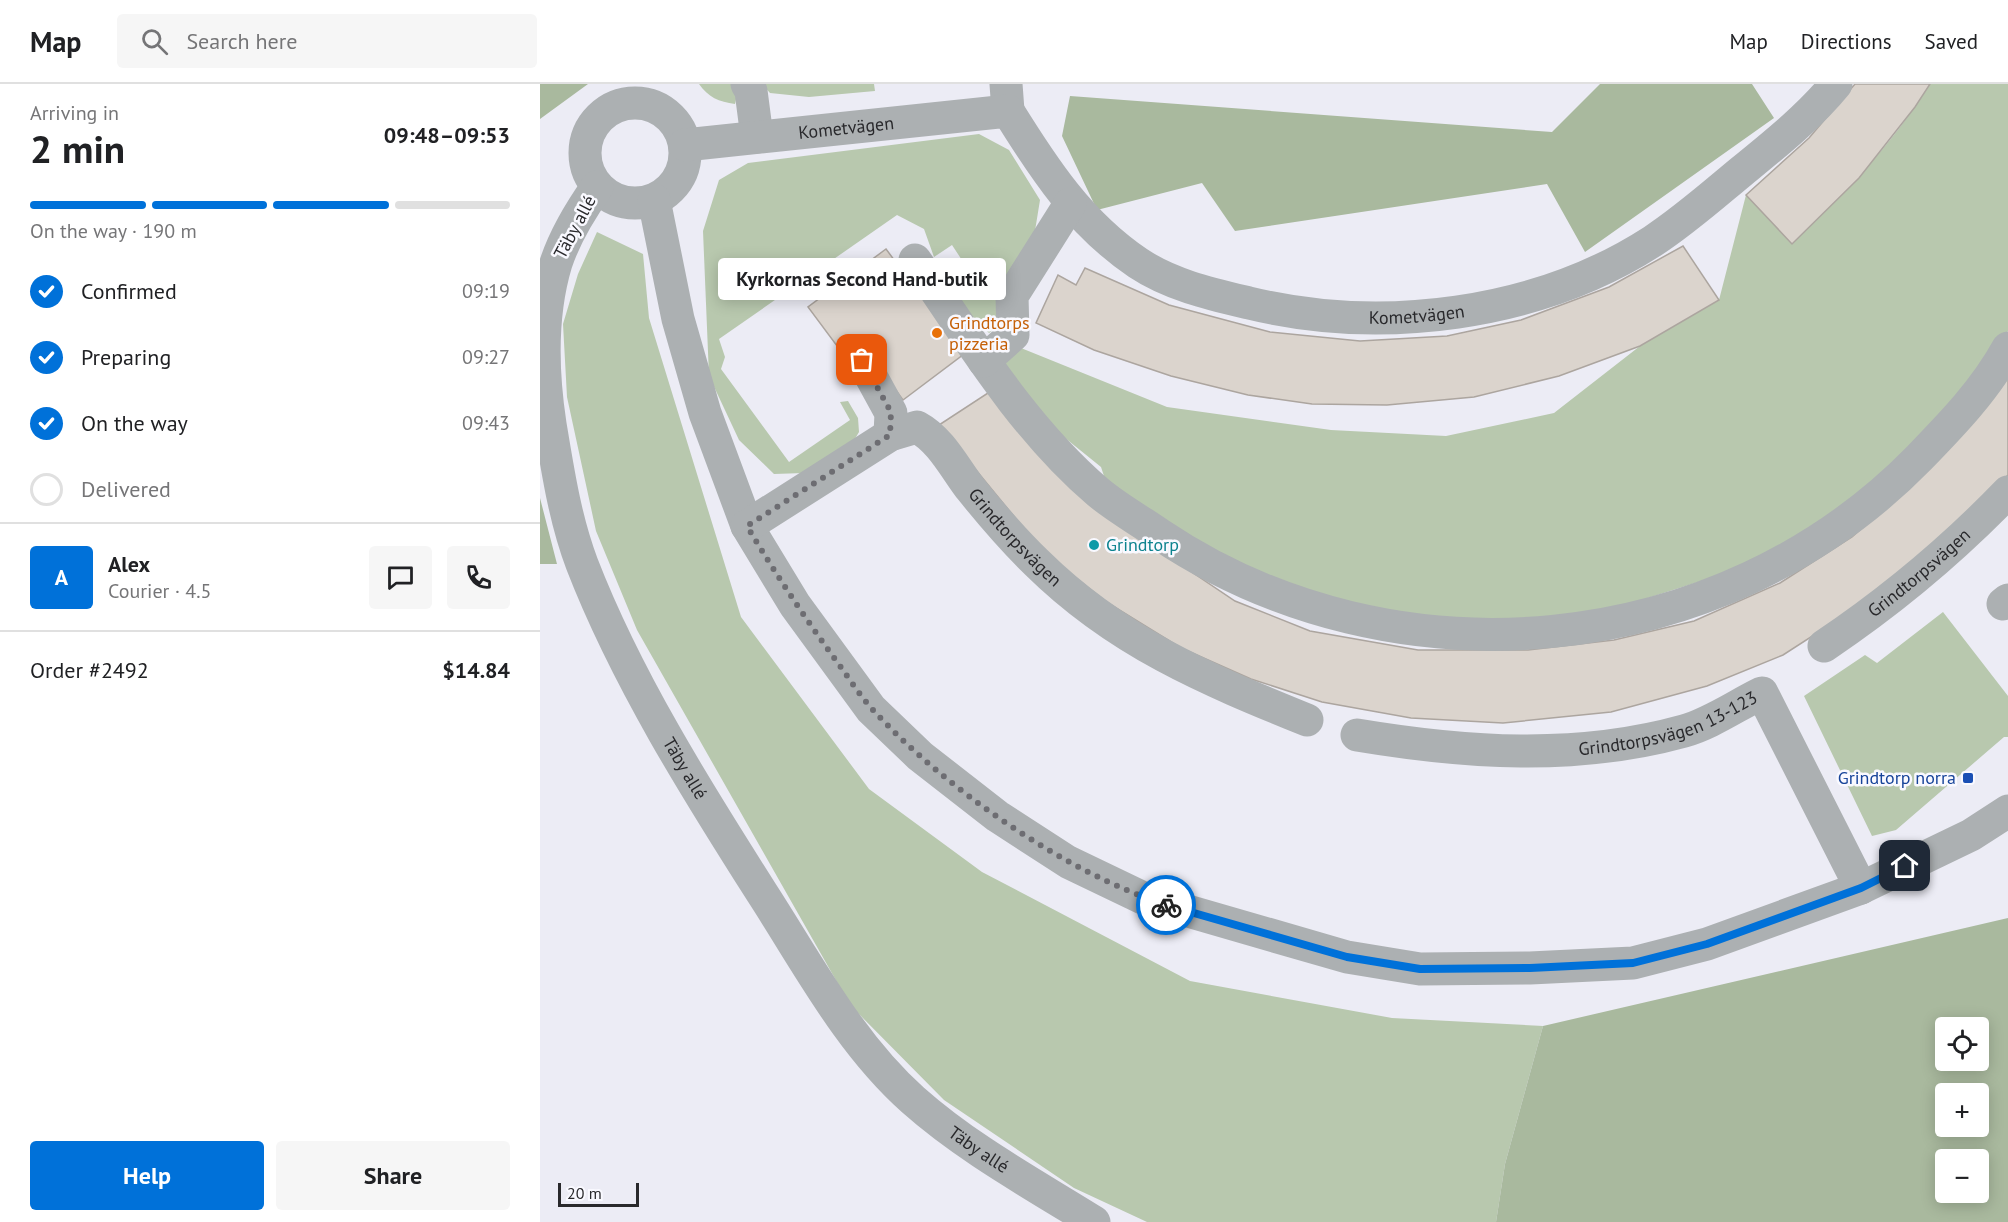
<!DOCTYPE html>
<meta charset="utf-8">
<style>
body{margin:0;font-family:"PT Sans",sans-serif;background:#f6f6f6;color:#202124;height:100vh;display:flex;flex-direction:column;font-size:22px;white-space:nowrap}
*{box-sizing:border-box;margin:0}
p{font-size:20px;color:#757577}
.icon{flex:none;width:33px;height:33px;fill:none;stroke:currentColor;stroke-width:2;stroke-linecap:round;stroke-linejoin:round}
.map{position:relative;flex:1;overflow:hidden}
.details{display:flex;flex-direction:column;background:#fff;width:540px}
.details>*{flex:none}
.fabs{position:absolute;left:1395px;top:933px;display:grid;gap:12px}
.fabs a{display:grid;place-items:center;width:54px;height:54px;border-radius:6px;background:#fff;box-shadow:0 3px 15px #0003;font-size:30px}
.scale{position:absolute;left:18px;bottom:15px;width:81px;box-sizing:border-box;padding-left:6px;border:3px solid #29292c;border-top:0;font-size:16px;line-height:21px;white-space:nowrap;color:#29292c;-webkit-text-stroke:4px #f9f9ff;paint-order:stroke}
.pin{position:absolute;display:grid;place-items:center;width:51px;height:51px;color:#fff;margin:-26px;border-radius:12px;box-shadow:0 3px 9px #0006}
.courier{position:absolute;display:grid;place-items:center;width:60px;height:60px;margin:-30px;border:4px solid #0071d9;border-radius:50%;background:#fff;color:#222;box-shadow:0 2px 8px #0007}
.bubble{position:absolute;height:42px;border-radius:6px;background:#fff;box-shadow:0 3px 15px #0003;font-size:20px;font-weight:600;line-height:42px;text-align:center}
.head em{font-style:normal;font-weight:600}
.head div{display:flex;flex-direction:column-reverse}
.head{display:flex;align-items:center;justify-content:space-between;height:102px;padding:0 30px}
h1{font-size:39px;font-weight:600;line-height:45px}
.bar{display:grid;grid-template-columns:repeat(4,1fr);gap:9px 6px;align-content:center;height:72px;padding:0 30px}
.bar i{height:8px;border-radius:4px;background:#e0e0e0}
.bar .on{background:#0071d9}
.bar p{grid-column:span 4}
.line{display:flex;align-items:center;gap:15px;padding:0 30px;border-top:2px solid #e0e0e0}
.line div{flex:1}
.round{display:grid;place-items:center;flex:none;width:63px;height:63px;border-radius:6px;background:#f6f6f6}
ol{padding:0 30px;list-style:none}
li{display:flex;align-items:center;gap:18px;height:66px}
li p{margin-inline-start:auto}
li .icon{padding:6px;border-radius:50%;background:#0071d9;color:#fff;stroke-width:4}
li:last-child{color:#757577}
li i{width:33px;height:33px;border:3px solid #e0e0e0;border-radius:50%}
.action{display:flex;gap:12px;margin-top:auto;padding:12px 30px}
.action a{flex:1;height:69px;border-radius:6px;background:#0071d9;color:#fff;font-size:24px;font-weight:600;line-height:69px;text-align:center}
.action a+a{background:#f6f6f6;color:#202124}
header{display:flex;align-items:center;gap:36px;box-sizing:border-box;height:84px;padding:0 30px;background:#fff;border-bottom:2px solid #e0e0e0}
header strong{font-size:28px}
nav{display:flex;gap:33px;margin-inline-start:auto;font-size:21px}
.search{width:420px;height:54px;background:#f6f6f6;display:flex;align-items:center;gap:15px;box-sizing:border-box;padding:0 21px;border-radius:6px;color:#757577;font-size:22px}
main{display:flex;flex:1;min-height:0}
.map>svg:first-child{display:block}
.green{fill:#b8c8ae}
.forest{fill:#a9b99e;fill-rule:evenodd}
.building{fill:#dbd4cd;stroke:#aca59f;stroke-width:1.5}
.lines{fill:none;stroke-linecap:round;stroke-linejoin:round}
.minor{stroke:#acb0b2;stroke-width:33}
.done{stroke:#6d6d72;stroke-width:6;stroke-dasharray:0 10.8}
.route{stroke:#0071d9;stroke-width:8}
.food-dot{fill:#e8710a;stroke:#f9f9ff;stroke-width:2}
.culture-dot{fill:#0f9aa8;stroke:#f9f9ff;stroke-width:2}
.transit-dot{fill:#1a4fb4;stroke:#f9f9ff;stroke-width:2}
.labels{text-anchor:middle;stroke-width:5;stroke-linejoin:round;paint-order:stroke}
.street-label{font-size:18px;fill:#29292c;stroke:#f9f9ff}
.food-label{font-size:18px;fill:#c56008;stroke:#f9f9ff;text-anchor:start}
.culture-label{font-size:18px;fill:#0d838f;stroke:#f9f9ff;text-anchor:start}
.transit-label{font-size:18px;fill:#164399;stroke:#f9f9ff;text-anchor:end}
</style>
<header>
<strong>Map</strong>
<div class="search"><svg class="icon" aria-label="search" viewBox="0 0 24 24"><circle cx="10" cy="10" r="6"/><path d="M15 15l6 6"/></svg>Search here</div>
<nav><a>Map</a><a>Directions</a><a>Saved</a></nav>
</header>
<main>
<section class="details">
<div class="head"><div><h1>2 min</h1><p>Arriving in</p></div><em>09:48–09:53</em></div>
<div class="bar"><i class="on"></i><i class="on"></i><i class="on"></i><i></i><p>On the way · 190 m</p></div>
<ol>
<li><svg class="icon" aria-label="check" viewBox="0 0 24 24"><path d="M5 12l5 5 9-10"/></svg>Confirmed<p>09:19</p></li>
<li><svg class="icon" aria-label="check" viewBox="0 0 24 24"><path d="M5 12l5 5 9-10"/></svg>Preparing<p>09:27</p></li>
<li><svg class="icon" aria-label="check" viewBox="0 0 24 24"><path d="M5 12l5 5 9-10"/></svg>On the way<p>09:43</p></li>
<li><i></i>Delivered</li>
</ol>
<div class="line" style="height:108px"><b class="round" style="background:#0071d9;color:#fff">A</b><div><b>Alex</b><p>Courier · 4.5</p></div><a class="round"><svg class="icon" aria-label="chat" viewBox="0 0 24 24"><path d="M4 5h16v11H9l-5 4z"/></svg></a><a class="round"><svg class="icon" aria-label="phone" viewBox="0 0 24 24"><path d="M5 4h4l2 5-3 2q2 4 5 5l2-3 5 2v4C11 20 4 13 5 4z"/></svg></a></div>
<div class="line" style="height:78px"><div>Order #2492</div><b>$14.84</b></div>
<div class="action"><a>Help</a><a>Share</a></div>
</section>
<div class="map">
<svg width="1468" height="1138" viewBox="0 0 1468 1138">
<rect width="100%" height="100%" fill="#ececf5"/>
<path class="green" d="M159 0H195L198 7 195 20C179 18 168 13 159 0Z
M222 0H334L335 7 269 13 230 9Z
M1389 0H1468V247L1428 305 1385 359 1256 467 1004 547 867 540 729 499 570 410 561 383 509 341 463 284 476 262 627 323 791 346 906 352 1014 329 1100 262 1179 216 1206 111 1252 159C1303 110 1353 61 1389 0Z
M439 50 469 66 500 116 483 221 449 249 425 225 419 211 437 199 412 161 394 173 384 145 357 131 179 255 185 273 181 285 249 378 310 336 300 318 308 317 318 334 319 348 313 358 264 389 234 390 199 356 169 292 163 147 179 96 208 79Z
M57 148 103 170 109 234 201 533 329 705 442 788 650 897 852 934 1003 942 965 1080 956 1138H607L534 1104 404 1016 310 921 97 546 56 447 27 313 23 240 38 190Z
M1403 528 1468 612V653H1464L1356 746 1332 752 1264 612 1325 571 1337 579Z"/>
<path class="forest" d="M0 0H48L0 35Z
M1060 0H1212L1234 34 1045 168 1007 100 695 147 662 99 557 126 522 52 530 12 1012 48Z
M0 414 17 480H0Z
M1468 834V1138H956L965 1080 1003 942ZM1406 944H1438V976H1406ZM1406 1010H1438V1042H1406ZM1406 1076H1438V1108H1406Z"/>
<path class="building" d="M1315 0H1390L1375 23 1319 94 1252 160 1206 111 1269 54Z
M1143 162 1179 216 1100 262 1019 292 934 313 847 321 772 320 708 311 631 292 554 266 496 239 518 191 536 201 545 184 629 221 730 248 820 257 907 252 981 236 1069 203Z
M346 165 424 270 363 316 323 261 306 274 268 223Z
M1468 281V391L1407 453 1330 515 1243 571 1167 602 1071 628 963 639 871 634 782 618 711 595 641 564 568 519 504 469 399 341 451 307 573 435 695 517 770 547 878 566H988L1074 556 1154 537 1240 499 1312 453 1381 393Z"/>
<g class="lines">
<g class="minor">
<path d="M207 0 211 7 217 53"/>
<path d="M466 0 468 27"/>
<circle cx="95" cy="69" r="50"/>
<path id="s1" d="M145 61 468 27C504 85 540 140 598 179 631 201 671 210 709 219 841 251 997 232 1113 157 1145 136 1173 111 1202 87 1235 60 1269 33 1296 0"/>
<path id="s2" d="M57 103C40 127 25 152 16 179 0 232 2 287 10 340 18 388 25 435 42 480 86 594 157 707 222 809 268 880 309 959 373 1016 427 1064 493 1100 554 1138"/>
<path d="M114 116 138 235 165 329 207 442 255 521 331 625 380 672 457 732 528 778 603 814 807 873 880 885 990 884 1093 879 1167 860 1321 804 1431 751 1468 727"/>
<path d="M375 176C430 256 483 344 558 408 577 424 599 436 619 450 854 608 1181 577 1379 374 1412 340 1445 306 1468 264"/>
<path d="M322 276 351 329 350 351"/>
<path d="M444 277 473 251 472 212 530 120"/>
<path id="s3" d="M207 442 350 351 377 343C401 356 414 383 430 404 451 430 473 456 497 479 577 558 666 595 767 636"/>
<path d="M1463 520 1468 516"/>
<path id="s4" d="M1284 562C1351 517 1412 466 1468 408"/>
<path id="s5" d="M817 651C925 669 1036 677 1144 647 1170 640 1197 621 1222 609L1321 804"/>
</g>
</g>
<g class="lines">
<path class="done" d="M322 276 351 328 350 351 207 442C235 489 265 534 297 578 309 594 320 612 333 626 406 705 523 787 626 821"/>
<path class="route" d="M626 821 807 873 880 885 990 884 1093 879 1167 860 1321 804 1365 782"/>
</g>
<circle class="food-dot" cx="397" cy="249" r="6"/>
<circle class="culture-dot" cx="554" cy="461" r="6"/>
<rect class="transit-dot" x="1422" y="688" width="12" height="12" rx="3"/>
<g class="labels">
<g class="street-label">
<text dy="6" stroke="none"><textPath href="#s1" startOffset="162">Kometvägen</textPath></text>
<text transform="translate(35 143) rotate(-62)" y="6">Täby allé</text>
<text dy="6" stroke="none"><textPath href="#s1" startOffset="814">Kometvägen</textPath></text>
<text dy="6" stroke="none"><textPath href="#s3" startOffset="346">Grindtorpsvägen</textPath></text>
<text dy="6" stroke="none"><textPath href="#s4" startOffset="120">Grindtorpsvägen</textPath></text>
<text dy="6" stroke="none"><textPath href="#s5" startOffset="316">Grindtorpsvägen 13-123</textPath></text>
<text dy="6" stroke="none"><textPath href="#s2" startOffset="622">Täby allé</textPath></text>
<text dy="6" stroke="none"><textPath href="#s2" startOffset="1108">Täby allé</textPath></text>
</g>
<g class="food-label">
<text x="409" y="245">Grindtorps<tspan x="409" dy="21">pizzeria</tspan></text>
</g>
<g class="culture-label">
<text x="566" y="467">Grindtorp</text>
</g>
<g class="transit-label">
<text x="1416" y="700">Grindtorp norra</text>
</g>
</g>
</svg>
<div class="fabs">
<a><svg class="icon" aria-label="locate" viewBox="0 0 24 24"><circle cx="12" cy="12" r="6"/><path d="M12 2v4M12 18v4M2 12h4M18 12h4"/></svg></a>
<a>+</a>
<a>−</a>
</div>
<div class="scale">20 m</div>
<div class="pin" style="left:322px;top:276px;background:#ea580c"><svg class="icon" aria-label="bag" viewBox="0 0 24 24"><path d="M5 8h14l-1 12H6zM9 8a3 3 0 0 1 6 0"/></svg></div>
<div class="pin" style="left:1365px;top:782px;background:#1f2937"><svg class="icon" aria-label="home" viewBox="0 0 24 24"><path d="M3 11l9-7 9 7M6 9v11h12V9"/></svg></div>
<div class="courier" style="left:626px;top:821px"><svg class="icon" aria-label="bike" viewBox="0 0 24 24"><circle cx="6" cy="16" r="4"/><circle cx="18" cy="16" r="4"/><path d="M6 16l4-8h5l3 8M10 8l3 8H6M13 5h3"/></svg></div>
<div class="bubble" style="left:178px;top:174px;width:288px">Kyrkornas Second Hand-butik</div>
</div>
</main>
